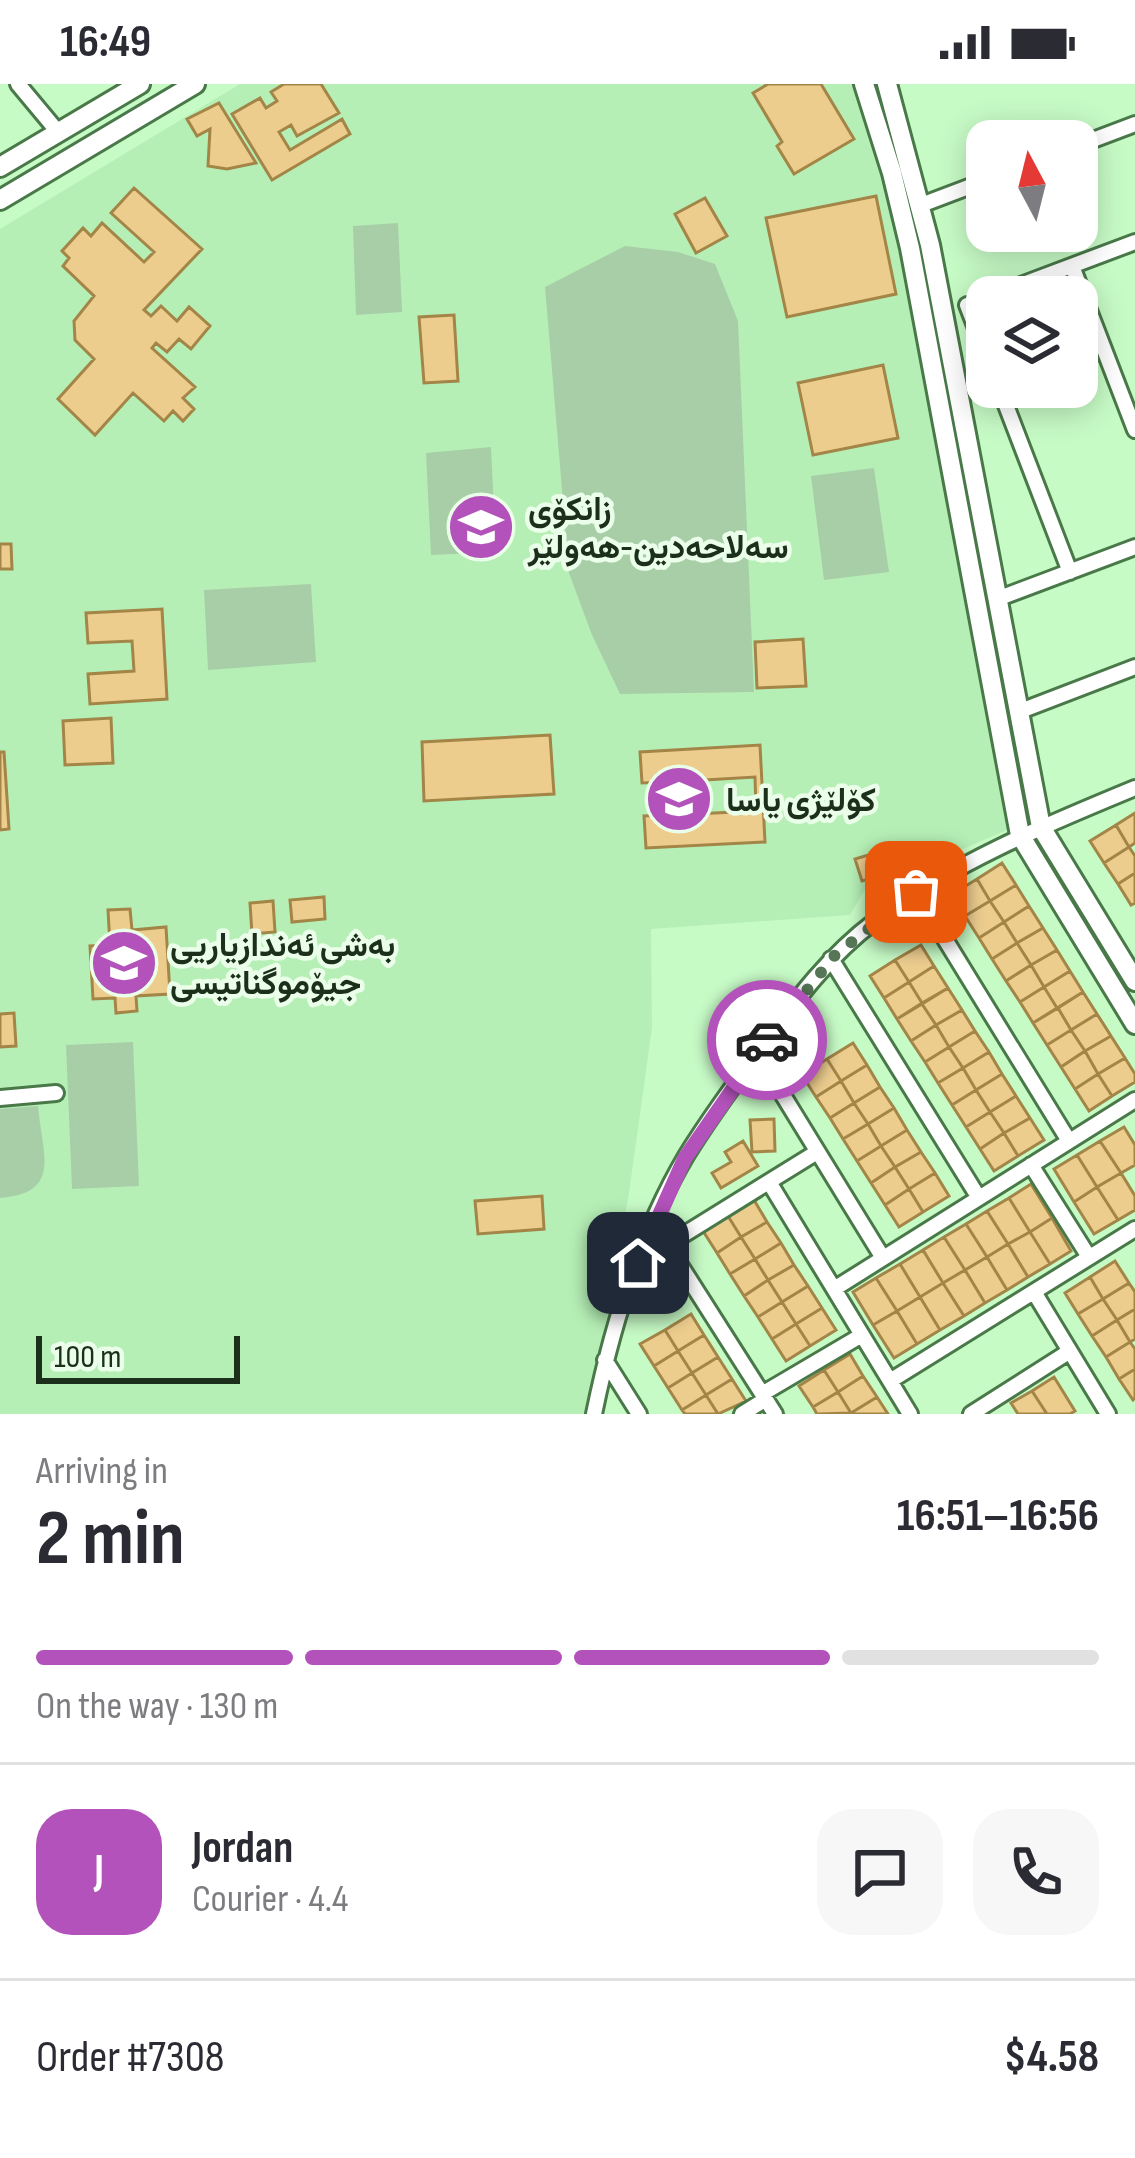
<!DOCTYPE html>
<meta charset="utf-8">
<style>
body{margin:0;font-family:"Sofia Sans Condensed",Vazirmatn,sans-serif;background:#f7f7f7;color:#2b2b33;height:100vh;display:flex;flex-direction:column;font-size:45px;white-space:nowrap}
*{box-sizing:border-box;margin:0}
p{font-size:39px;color:#7c7c81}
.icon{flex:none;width:66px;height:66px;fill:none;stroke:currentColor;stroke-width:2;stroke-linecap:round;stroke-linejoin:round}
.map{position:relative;height:1330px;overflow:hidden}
.drawer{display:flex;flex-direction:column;background:#fff;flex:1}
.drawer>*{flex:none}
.needle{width:78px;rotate:353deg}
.tools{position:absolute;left:966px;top:36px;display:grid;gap:24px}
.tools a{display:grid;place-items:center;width:132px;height:132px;border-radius:24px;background:#fff;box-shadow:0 6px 30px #0003;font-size:60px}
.scale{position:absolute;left:36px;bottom:30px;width:204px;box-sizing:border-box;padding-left:12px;border:6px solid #1b2f1b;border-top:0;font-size:33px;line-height:42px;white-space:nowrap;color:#1b2f1b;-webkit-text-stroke:9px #eafee9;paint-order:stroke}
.pin{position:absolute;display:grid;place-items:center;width:102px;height:102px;color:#fff;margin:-51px;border-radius:24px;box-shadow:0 6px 18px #0006}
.courier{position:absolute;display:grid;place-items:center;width:120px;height:120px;margin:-60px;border:9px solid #b252ba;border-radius:50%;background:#fff;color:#222;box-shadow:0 3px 15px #0007}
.summary em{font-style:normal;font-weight:700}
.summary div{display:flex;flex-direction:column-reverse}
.summary{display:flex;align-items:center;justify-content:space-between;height:204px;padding:0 36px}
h1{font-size:78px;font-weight:700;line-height:90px}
.bar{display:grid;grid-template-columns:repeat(4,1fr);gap:18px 12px;align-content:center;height:144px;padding:0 36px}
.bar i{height:15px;border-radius:9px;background:#e1e1e2}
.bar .on{background:#b252ba}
.bar p{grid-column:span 4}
.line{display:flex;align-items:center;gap:30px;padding:0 36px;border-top:3px solid #e1e1e2}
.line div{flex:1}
.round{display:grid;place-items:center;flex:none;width:126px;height:126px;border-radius:36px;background:#f7f7f7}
.status{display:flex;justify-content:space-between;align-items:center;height:84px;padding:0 60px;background:#fff;direction:ltr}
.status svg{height:33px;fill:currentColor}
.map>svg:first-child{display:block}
.built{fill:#b6efb6}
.green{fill:#a8cea7}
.building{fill:#eccd8e;stroke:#a38547;stroke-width:3;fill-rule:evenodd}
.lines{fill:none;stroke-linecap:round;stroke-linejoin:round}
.street-casing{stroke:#497849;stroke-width:20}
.secondary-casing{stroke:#497849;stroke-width:24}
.street{stroke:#fff;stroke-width:14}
.secondary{stroke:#fff;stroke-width:18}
.done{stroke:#577657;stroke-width:12;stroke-dasharray:0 21.6}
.route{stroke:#b252ba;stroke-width:15}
.labels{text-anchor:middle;stroke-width:9;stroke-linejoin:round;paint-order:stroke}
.poi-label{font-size:33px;font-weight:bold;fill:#1b2f1b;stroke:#eafee9;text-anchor:start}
</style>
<div class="status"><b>16:49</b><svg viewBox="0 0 49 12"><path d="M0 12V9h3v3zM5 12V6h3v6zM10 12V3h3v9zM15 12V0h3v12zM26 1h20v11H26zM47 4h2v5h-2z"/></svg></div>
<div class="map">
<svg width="1135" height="1330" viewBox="0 0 1135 1330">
<rect width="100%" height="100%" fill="#c7fbc6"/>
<path class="built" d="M240 0H865L894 98 1019 741 864 807 850 831 651 845 652 944 629 1109 589 1330H0V145Z"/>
<path class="green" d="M398 139 402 228 356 231 353 142Z
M625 162 678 168 715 180 738 237 754 608 620 610 592 551 569 489 545 203Z
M491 363 496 468 431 471 426 369Z
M874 384 889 488 824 496 811 392Z
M311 500 316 578 208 586 204 506Z
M133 958 139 1102 72 1105 66 961Z
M38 1022C42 1070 63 1109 0 1114V1025Z"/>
<path class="building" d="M284 0H321L339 29 297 52 291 41 279 48 290 66 342 35 350 50 272 96 232 30 260 14 266 24 277 17 271 8Z
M768 0H821L854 55 794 90 777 62 782 58 753 9Z
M219 19 256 79 227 85 208 82 210 45 197 52 187 35Z
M134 104 202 165 144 226 151 232 161 222 177 237 189 223 210 242 191 265 179 255 167 268 156 259 152 264 195 303 183 314 194 325 183 337 173 327 164 337 133 309 95 351 58 315 94 275 75 256 74 237 94 212 63 182 69 174 62 167 83 144 91 152 102 139 144 178 154 168 111 129Z
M876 112 896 210 787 233 766 134Z
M705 114 727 152 696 169 675 130Z
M454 231 458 297 424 299 419 233Z
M883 281 898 354 813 371 798 299Z
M0 460H11L12 485H0Z
M162 525 167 615 90 620 88 590 134 587 132 557 88 559 86 529Z
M803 555 806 602 757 604 755 558Z
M111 634 113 679 65 681 63 637Z
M550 651 554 710 424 717 422 658Z
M760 661 765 758 646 764 644 732 664 731 663 723H657L656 709 662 708V698L642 699 640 668ZM755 693 756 727 673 731V723L682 722 681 708H672L671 698Z
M0 668H4L9 745 0 746Z
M1135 729V759L1129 763 1116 741Z
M1116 741 1129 763 1104 779 1090 757Z
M1129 763 1135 772V789L1118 800 1104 779Z
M885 766 892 788 862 797 855 775Z
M1002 779 1016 801 990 817 977 795Z
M1135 789V819L1131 821 1118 800Z
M977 795 990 817 965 832 951 811Z
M1016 801 1029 822 1004 838 990 817Z
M324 813 325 835 292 838 290 816Z
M273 817 275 848 252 850 250 819Z
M990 817 1004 838 979 854 965 832Z
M1029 822 1043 844 1017 859 1004 838Z
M130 825 132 846 166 843 170 910 136 912 137 927 116 929 115 914 93 915 90 862 110 861 108 826ZM147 870 149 890 133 892 131 872Z
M1004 838 1017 859 992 875 979 854Z
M1043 844 1057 866 1031 881 1017 859Z
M1017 859 1031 881 1006 897 992 875Z
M921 861 934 882 909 898 895 876Z
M1057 866 1070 887 1044 903 1031 881Z
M895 876 909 898 884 914 870 892Z
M1031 881 1044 903 1020 918 1006 897Z
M934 882 948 904 922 919 909 898Z
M1070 887 1083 908 1057 924 1044 903Z
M909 898 922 919 897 935 884 914Z
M1044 903 1057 924 1033 939 1020 918Z
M948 904 962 926 936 941 922 920Z
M1083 908 1097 930 1071 946 1058 924Z
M922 920 936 941 911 957 897 935Z
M1058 924 1071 946 1047 961 1033 939Z
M962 926 975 947 949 963 936 941Z
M14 929 16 962 0 963V930Z
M1097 930 1111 952 1085 967 1071 946Z
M936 941 949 963 925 978 911 957Z
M1071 946 1085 967 1061 983 1047 961Z
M975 947 989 968 963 984 949 963Z
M1111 952 1125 974 1098 990 1085 967Z
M853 959 867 981 841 997 827 975Z
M949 963 963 984 938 999 925 978Z
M1085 967 1098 990 1075 1005 1061 983Z
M989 968 1002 990 976 1006 963 984Z
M1125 974 1135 990V998L1112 1012 1098 990Z
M827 975 841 997 816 1013 802 991Z
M867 981 880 1003 854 1019 841 997Z
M963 984 976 1006 952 1021 938 999Z
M1002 990 1016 1012 990 1028 976 1006Z
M1098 990 1112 1012 1089 1027 1075 1005Z
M841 997 854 1019 830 1034 816 1013Z
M880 1003 894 1024 868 1040 854 1019Z
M976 1006 990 1028 966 1043 952 1021Z
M1016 1012 1030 1034 1004 1049 990 1028Z
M854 1019 868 1040 843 1055 830 1034Z
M894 1024 907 1046 881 1062 868 1040Z
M990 1028 1004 1049 980 1065 966 1043Z
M1030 1034 1044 1056 1018 1072 1004 1049Z
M774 1035 775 1067 752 1068 750 1036Z
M868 1040 881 1062 857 1077 843 1055Z
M1124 1043 1135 1061V1081L1121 1089 1100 1057Z
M907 1046 921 1068 895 1083 881 1062Z
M1004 1049 1018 1072 994 1087 980 1065Z
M743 1057 758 1082 721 1104 712 1089 731 1078 725 1068Z
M1100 1057 1121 1089 1097 1103 1077 1071Z
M881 1062 895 1083 871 1099 857 1077Z
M921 1068 935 1089 909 1105 895 1083Z
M1077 1071 1097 1103 1074 1118 1054 1085Z
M895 1083 909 1105 885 1121 871 1099Z
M935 1089 949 1112 923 1128 909 1105Z
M1121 1089 1135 1112V1126L1118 1136 1097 1103Z
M1031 1100 1052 1134 1030 1148 1009 1114Z
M1097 1103 1118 1136 1094 1150 1074 1118Z
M909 1105 923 1128 899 1143 885 1121Z
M542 1112 544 1145 478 1150 475 1117Z
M1009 1114 1030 1148 1008 1160 987 1127Z
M754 1116 767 1138 741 1153 728 1132Z
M987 1127 1008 1160 987 1173 966 1140Z
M728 1132 741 1153 717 1169 703 1147Z
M1052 1134 1071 1167 1050 1180 1030 1148Z
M767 1138 781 1159 755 1175 741 1153Z
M966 1140 987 1173 965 1186 944 1153Z
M1030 1148 1050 1180 1028 1193 1008 1160Z
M741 1153 755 1175 730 1190 717 1169Z
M944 1153 965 1186 943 1199 923 1166Z
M781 1159 794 1181 768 1196 755 1175Z
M1008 1160 1028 1193 1007 1206 987 1173Z
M923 1166 943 1199 920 1213 900 1180Z
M987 1173 1007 1206 985 1219 965 1186Z
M755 1175 768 1196 744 1212 730 1190Z
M1115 1177 1129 1199 1103 1215 1090 1193Z
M900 1180 920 1213 897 1227 876 1194Z
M794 1181 808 1202 782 1218 768 1196Z
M965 1186 985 1219 964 1232 943 1199Z
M1090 1193 1103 1215 1078 1230 1065 1209Z
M876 1194 897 1227 873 1241 853 1208Z
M768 1196 782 1218 758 1233 744 1212Z
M943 1199 964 1232 940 1246 920 1213Z
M1129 1199 1135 1208V1225L1117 1236 1103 1215Z
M808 1202 822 1224 796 1240 782 1218Z
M920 1213 940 1246 917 1260 897 1227Z
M1103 1215 1117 1236 1092 1252 1078 1230Z
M782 1218 796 1240 772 1255 758 1233Z
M822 1224 836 1246 810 1262 796 1240Z
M1135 1225V1255L1130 1258 1117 1236Z
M897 1227 917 1260 894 1274 873 1241Z
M691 1230 704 1251 678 1267 665 1246Z
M1117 1236 1130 1258 1106 1273 1092 1252Z
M796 1240 810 1262 786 1277 772 1255Z
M665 1246 678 1267 654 1282 640 1260Z
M704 1251 718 1273 692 1289 678 1267Z
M1130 1258 1135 1265V1285L1119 1295 1106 1273Z
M678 1267 692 1289 668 1304 654 1282Z
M850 1270 863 1292 838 1308 824 1286Z
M718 1273 732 1295 706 1311 692 1289Z
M1135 1285V1314L1133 1316 1119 1295Z
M824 1286 838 1308 813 1323 799 1302Z
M692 1289 706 1311 682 1326 668 1304Z
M863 1292 877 1313 851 1329 838 1308Z
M1054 1293 1075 1327 1070 1330H1047L1032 1307Z
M732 1295 746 1317 718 1330 706 1311Z
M1032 1307 1047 1330H1018L1011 1319Z
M838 1308 851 1329 817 1330 813 1323Z
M706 1311 718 1330H685L682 1326Z
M877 1313 888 1330H852L851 1329Z"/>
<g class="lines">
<g class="street-casing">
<path id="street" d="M18 0 58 48
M1077 62 1135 40
M921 121 987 96
M1072 182 1135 346
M989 213 1135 158
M967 221 987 273
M999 303 1070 488
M997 515 1135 463
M1018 628 1135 583
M916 808 1069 1057
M831 875 979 1114
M757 969 883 1174
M0 1014 56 1009
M1031 1081 1089 1173
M769 1098 910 1330
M654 1140 775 1330
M667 1161 817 1068
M834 1205 1135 1016
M1034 1208 1108 1330
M605 1276 639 1330
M890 1297 1135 1145
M762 1310 862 1251
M594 1330C612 1242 640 1150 686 1072 710 1033 738 995 765 959 797 914 830 871 875 837 955 778 1043 742 1135 704
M742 1330 766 1315
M971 1330 1070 1267"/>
</g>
<g class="secondary-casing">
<path id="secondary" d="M864 0 892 89 910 164 1020 751 1135 940
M887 0 930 161 1041 743 1135 897
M0 83 140 0
M0 116 195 0"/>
</g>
<use href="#street" class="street"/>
<use href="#secondary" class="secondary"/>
</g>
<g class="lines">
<path class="done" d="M767 956 835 871 916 808"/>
<path class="route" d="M638 1179 685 1074 767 956"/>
</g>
<defs>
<g id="university-disc" transform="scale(3.45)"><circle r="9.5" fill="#b252ba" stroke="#eafee9"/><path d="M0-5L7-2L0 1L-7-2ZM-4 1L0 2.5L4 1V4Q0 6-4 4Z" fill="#fff"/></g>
</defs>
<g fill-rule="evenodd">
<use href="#university-disc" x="481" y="443"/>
<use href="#university-disc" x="679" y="715"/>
<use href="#university-disc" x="124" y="879"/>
</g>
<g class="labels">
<g class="poi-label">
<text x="528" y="436">زانکۆی<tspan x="528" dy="38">سەلاحەدین-هەولێر</tspan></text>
<text x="726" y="727">کۆلێژی یاسا</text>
<text x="170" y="872">بەشی ئەندازیاریی<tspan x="170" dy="38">جیۆموگناتیسی</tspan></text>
</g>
</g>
</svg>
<div class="tools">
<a><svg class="needle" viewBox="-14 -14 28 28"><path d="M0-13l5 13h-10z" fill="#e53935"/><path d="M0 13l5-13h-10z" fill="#7c7c81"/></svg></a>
<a><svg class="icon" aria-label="layers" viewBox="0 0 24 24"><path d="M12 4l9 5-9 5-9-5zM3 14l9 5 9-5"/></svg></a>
</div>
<div class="scale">100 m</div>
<div class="pin" style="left:916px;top:808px;background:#ea580c"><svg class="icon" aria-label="bag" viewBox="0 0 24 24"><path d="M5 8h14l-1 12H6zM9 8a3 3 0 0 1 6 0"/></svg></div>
<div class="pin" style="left:638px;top:1179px;background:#1f2937"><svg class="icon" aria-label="home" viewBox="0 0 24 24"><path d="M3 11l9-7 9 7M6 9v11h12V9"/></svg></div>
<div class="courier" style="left:767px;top:956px"><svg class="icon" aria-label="car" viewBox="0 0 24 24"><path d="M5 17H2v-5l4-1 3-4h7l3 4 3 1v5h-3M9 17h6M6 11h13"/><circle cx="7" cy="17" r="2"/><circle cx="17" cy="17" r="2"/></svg></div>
</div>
<section class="drawer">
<div class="summary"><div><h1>2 min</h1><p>Arriving in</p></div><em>16:51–16:56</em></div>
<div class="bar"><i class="on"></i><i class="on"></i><i class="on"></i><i></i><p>On the way · 130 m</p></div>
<div class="line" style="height:216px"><b class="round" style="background:#b252ba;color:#fff">J</b><div><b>Jordan</b><p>Courier · 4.4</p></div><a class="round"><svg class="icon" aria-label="chat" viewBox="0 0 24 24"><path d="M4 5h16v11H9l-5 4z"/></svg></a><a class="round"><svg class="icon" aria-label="phone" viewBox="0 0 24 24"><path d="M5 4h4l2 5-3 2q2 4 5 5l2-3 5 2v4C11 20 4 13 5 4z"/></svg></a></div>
<div class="line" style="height:156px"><div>Order #7308</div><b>$4.58</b></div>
</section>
